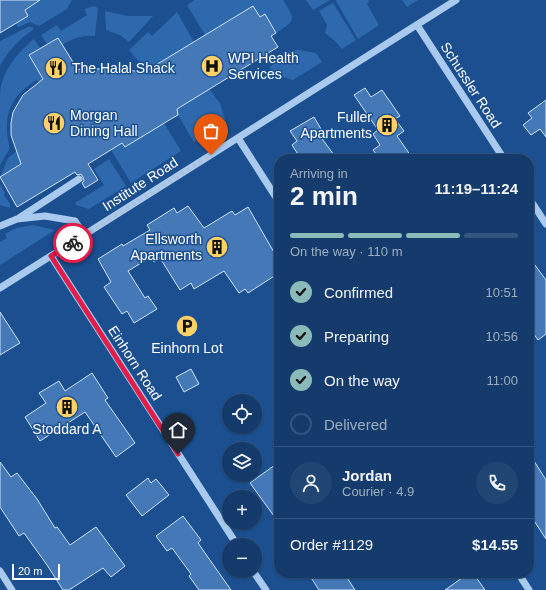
<!DOCTYPE html>
<meta charset="utf-8">
<style>
body{margin:0;font-family:Helvetica,sans-serif;background:#214673;color:#f1f3f6;height:100vh;display:flex;flex-direction:column;font-size:15px;white-space:nowrap}
*{box-sizing:border-box;margin:0}
p{font-size:13px;color:#9dadc1}
.icon{flex:none;width:22px;height:22px;fill:none;stroke:currentColor;stroke-width:2;stroke-linecap:round;stroke-linejoin:round}
.map{position:relative;flex:1;overflow:hidden}
.panel{position:absolute;left:274px;top:154px;width:260px;height:424px;display:flex;flex-direction:column;background:#143b6b;border-radius:16px;box-shadow:0 1px 3px #0004,0 0 0 1px #33557e}
.panel>*{flex:none}
.tools{position:absolute;left:222px;top:394px;display:grid;gap:8px}
.tools a{display:grid;place-items:center;width:40px;height:40px;border-radius:50%;background:#143b6b;box-shadow:0 1px 3px #0004,0 0 0 1px #33557e;font-size:20px}
.scale{position:absolute;left:12px;bottom:10px;width:48px;box-sizing:border-box;padding-left:4px;border:2px solid #fff;border-top:0;font-size:11px;line-height:14px;white-space:nowrap;color:#fff;-webkit-text-stroke:3px #1b4f8f;paint-order:stroke}
.pin{position:absolute;display:grid;place-items:center;width:34px;height:34px;color:#fff;margin:-41px -17px;border-radius:50% 50% 50% 0;rotate:-45deg;box-shadow:0 0 4px #0007}
.pin .icon{rotate:45deg}
.courier{position:absolute;display:grid;place-items:center;width:40px;height:40px;margin:-20px;border:3px solid #e11d48;border-radius:50%;background:#fff;color:#222;box-shadow:0 1px 5px #0007}
.head em{font-style:normal;font-weight:800}
.head div{display:flex;flex-direction:column-reverse}
.head{display:flex;align-items:center;justify-content:space-between;height:68px;padding:0 16px}
h1{font-size:26px;font-weight:800;line-height:30px}
.bar{display:grid;grid-template-columns:repeat(4,1fr);gap:6px 4px;align-content:center;height:48px;padding:0 16px}
.bar i{height:5px;border-radius:3px;background:#33557e}
.bar .current{background:#8bbbb9}
.bar p{grid-column:span 4}
.line{display:flex;align-items:center;gap:10px;padding:0 16px;border-top:1px solid #33557e}
.line div{flex:1}
.round{display:grid;place-items:center;flex:none;width:42px;height:42px;border-radius:21px;background:#214673}
ol{padding:0 16px;list-style:none}
li{display:flex;align-items:center;gap:12px;height:44px}
li p{margin-inline-start:auto}
li .icon{padding:4px;border-radius:50%;background:#8bbbb9;color:#111;stroke-width:4}
li:last-child{color:#9dadc1}
li i{width:22px;height:22px;border:2px solid #33557e;border-radius:50%}
.map>svg:first-child{display:block}
.green{fill:#2e69ad}
.building{fill:#4478b7;stroke:#cfe3fa}
.lines{fill:none;stroke-linecap:round;stroke-linejoin:round}
.minor{stroke:#a9c9ee;stroke-width:7}
.done{stroke:#afc1d8;stroke-width:4;stroke-dasharray:0 7.2}
.route{stroke:#e11d48;stroke-width:5}
.labels{text-anchor:middle;stroke-width:3;stroke-linejoin:round;paint-order:stroke}
.poi-label{font-size:14px;fill:#fff;stroke:#1b4f8f;text-anchor:start}
.street-label{font-size:14px;fill:#fff;stroke:#1b4f8f}
</style>
<div class="map">
<svg width="546" height="590" viewBox="0 0 546 590">
<rect width="100%" height="100%" fill="#1b4f8f"/>
<path class="green" d="M40 0H72L67 9 39 26 30 22 18 27 16 23 28 16 22 4 29 7Z
M195 0H283C295 19 297 20 276 33L265 15 260 17 253 6 205 35 187 5Z
M306 0H330L313 10Z
M337 0H368L369 2 367 4 379 25 358 39 336 1Z
M402 0H418L407 7Z
M333 3 356 40 342 49 335 41 325 33 327 25 319 11Z
M94 6 98 8 95 36C83 35 73 38 62 45L58 38 47 44 41 35 57 25 61 31 87 15 84 9Z
M105 11 128 16H153L129 42 120 35 106 30Z
M177 12 194 42 144 72 140 63 129 50 148 32 152 36Z
M28 27H33V30C19 39 8 51 0 66V41Z
M34 39 40 48 29 56 43 79 38 82 37 80C16 92 6 107 7 131 7 138 10 144 9 150L0 165C0 143 0 115 0 93 2 71 18 52 34 39Z
M298 50 316 53 322 62 293 80C283 77 274 75 269 67L274 64 272 60 285 52Z
M209 89 220 103 226 123 194 142 178 115 177 109Z
M164 123 181 151 131 183 111 150 122 143 125 147Z
M17 151 22 163 0 177 8 158Z
M109 159 126 186 89 209 76 205 75 203 104 185 94 169Z
M0 184 5 193 4 195 10 204V208L0 205Z
M33 225 55 230 0 265V242L7 238 5 234 16 228Z"/>
<path class="building" d="M0 0H40L25 10 28 16 0 33Z
M253 6 260 17 265 14 276 33 271 36 278 47 177 109 178 115 171 119 125 147 122 143 88 164 98 180 85 188 82 183 84 181 83 177 81 174 77 175 75 172 17 207 0 177 21 164 11 135V123L13 112 23 95 43 79 29 55 58 38 78 70 82 68 136 71 141 74Z
M365 88 371 97 382 90 400 116 395 119 404 131 397 136 413 159H380L373 150 380 145 373 134 378 130 354 95Z
M546 100V137L540 129 531 135 523 125 532 118 528 113Z
M314 117 321 129 317 132 337 159H301L292 145 297 141 290 131Z
M188 206 204 228 232 211 235 215 248 207 279 261V273L248 293 245 289 239 293 224 271 194 289 191 283 180 290 160 258 154 262 151 257 128 271 145 298 148 296 157 309 134 323 127 311 122 314 104 287 111 282 98 259 122 244 123 246 150 230 147 225 174 208 177 213Z
M529 257 546 280V334L538 340 529 327V316L534 312 529 305Z
M0 312 20 343 0 355Z
M191 369 199 384 184 392 176 377Z
M92 373 108 398 105 400 135 443 116 457 85 412 40 441 25 417 46 403 39 393 59 381 65 391Z
M529 453 546 480V539L529 513Z
M0 462 11 477 17 473 37 499 55 528 57 527 70 545 96 527 125 566 111 577 103 568 69 590H63L47 565 24 533 19 536 0 507Z
M279 462V523L250 483Z
M148 478 151 483 156 479 169 495 142 516 126 495Z
M183 516 201 540 198 543 231 590H199L189 576 191 574 172 548 167 551 156 536Z
M308 573H344L355 590H319Z
M469 573H473L485 590H445Z"/>
<g class="lines">
<path class="minor" d="M417 25 504 159
M238 138 279 202
M529 198 546 224
M19 218 79 179
M0 226 17 219 45 216 75 221 84 235
M51 256 237 545
M0 288 456 0
M0 571 12 590
M253 571 266 590
M518 573 529 590"/>
</g>
<g class="lines">
<path class="done" d="M73 243 211 155"/>
<path class="route" d="M73 243 51 256 178 454"/>
</g>
<defs>
<g id="hospital-disc" transform="scale(1.15)"><circle r="9.5" fill="#ffd166" stroke="#1b4f8f"/><path d="M-5-5h3v3.5h4V-5h3V5h-3V1.5h-4V5h-3Z" fill="#111"/></g>
<g id="restaurant-disc" transform="scale(1.15)"><circle r="9.5" fill="#ffd166" stroke="#1b4f8f"/><path d="M-5-6h1v4h1v-4h1v4h1v-4h1v5L-1.5 .5V6h-2V.5L-5-1ZM5-6V6H3V1.5H1.5Q1.5-4 5-6Z" fill="#111"/></g>
<g id="building-disc" transform="scale(1.15)"><circle r="9.5" fill="#ffd166" stroke="#1b4f8f"/><path d="M-4-6H4V6H1V3H-1V6H-4ZM-2.5-4.3h1.7v1.8h-1.7ZM.8-4.3h1.7v1.8H.8ZM-2.5-1h1.7V.8h-1.7ZM.8-1h1.7V.8H.8Z" fill="#111"/></g>
<g id="parking-disc" transform="scale(1.15)"><circle r="9.5" fill="#ffd166" stroke="#1b4f8f"/><path d="M-3.5-5.5H1a3.5 3.5 0 0 1 0 7H-1V5.5H-3.5ZM-1-3.4V-.6H.8a1.4 1.4 0 0 0 0-2.8Z" fill="#111"/></g>
</defs>
<g fill-rule="evenodd">
<use href="#hospital-disc" x="212" y="66"/>
<use href="#restaurant-disc" x="56" y="68"/>
<use href="#restaurant-disc" x="54" y="123"/>
<use href="#building-disc" x="387" y="125"/>
<use href="#building-disc" x="217" y="247"/>
<use href="#parking-disc" x="187" y="326"/>
<use href="#building-disc" x="67" y="407"/>
</g>
<g class="labels">
<g class="poi-label">
<text x="228" y="63">WPI Health<tspan x="228" dy="16">Services</tspan></text>
<text x="72" y="73">The Halal Shack</text>
<text x="70" y="120">Morgan<tspan x="70" dy="16">Dining Hall</tspan></text>
<text x="372" y="122" text-anchor="end">Fuller<tspan x="372" dy="16">Apartments</tspan></text>
<text x="202" y="244" text-anchor="end">Ellsworth<tspan x="202" dy="16">Apartments</tspan></text>
<text x="187" y="353" text-anchor="middle">Einhorn Lot</text>
<text x="67" y="434" text-anchor="middle">Stoddard A</text>
</g>
<g class="street-label">
<text transform="translate(471 85) rotate(57)" y="5">Schussler Road</text>
<text transform="translate(140 184) rotate(-33)" y="5">Institute Road</text>
<text transform="translate(135 363) rotate(57)" y="5">Einhorn Road</text>
</g>
</g>
</svg>
<div class="tools">
<a><svg class="icon" aria-label="locate" viewBox="0 0 24 24"><circle cx="12" cy="12" r="6"/><path d="M12 2v4M12 18v4M2 12h4M18 12h4"/></svg></a>
<a><svg class="icon" aria-label="layers" viewBox="0 0 24 24"><path d="M12 4l9 5-9 5-9-5zM3 14l9 5 9-5"/></svg></a>
<a>+</a>
<a>−</a>
</div>
<div class="scale">20 m</div>
<div class="pin" style="left:211px;top:155px;background:#ea580c"><svg class="icon" aria-label="bag" viewBox="0 0 24 24"><path d="M5 8h14l-1 12H6zM9 8a3 3 0 0 1 6 0"/></svg></div>
<div class="pin" style="left:178px;top:454px;background:#1f2937"><svg class="icon" aria-label="home" viewBox="0 0 24 24"><path d="M3 11l9-7 9 7M6 9v11h12V9"/></svg></div>
<div class="courier" style="left:73px;top:243px"><svg class="icon" aria-label="bike" viewBox="0 0 24 24"><circle cx="6" cy="16" r="4"/><circle cx="18" cy="16" r="4"/><path d="M6 16l4-8h5l3 8M10 8l3 8H6M13 5h3"/></svg></div>
<section class="panel">
<div class="head"><div><h1>2 min</h1><p>Arriving in</p></div><em>11:19–11:24</em></div>
<div class="bar"><i class="current"></i><i class="current"></i><i class="current"></i><i></i><p>On the way · 110 m</p></div>
<ol>
<li><svg class="icon" aria-label="check" viewBox="0 0 24 24"><path d="M5 12l5 5 9-10"/></svg>Confirmed<p>10:51</p></li>
<li><svg class="icon" aria-label="check" viewBox="0 0 24 24"><path d="M5 12l5 5 9-10"/></svg>Preparing<p>10:56</p></li>
<li><svg class="icon" aria-label="check" viewBox="0 0 24 24"><path d="M5 12l5 5 9-10"/></svg>On the way<p>11:00</p></li>
<li><i></i>Delivered</li>
</ol>
<div class="line" style="height:72px"><a class="round"><svg class="icon" aria-label="person" viewBox="0 0 24 24"><circle cx="12" cy="8" r="4"/><path d="M4 21q1-7 8-7t8 7"/></svg></a><div><b>Jordan</b><p>Courier · 4.9</p></div><a class="round"><svg class="icon" aria-label="phone" viewBox="0 0 24 24"><path d="M5 4h4l2 5-3 2q2 4 5 5l2-3 5 2v4C11 20 4 13 5 4z"/></svg></a></div>
<div class="line" style="height:52px"><div>Order #1129</div><b>$14.55</b></div>
</section>
</div>
